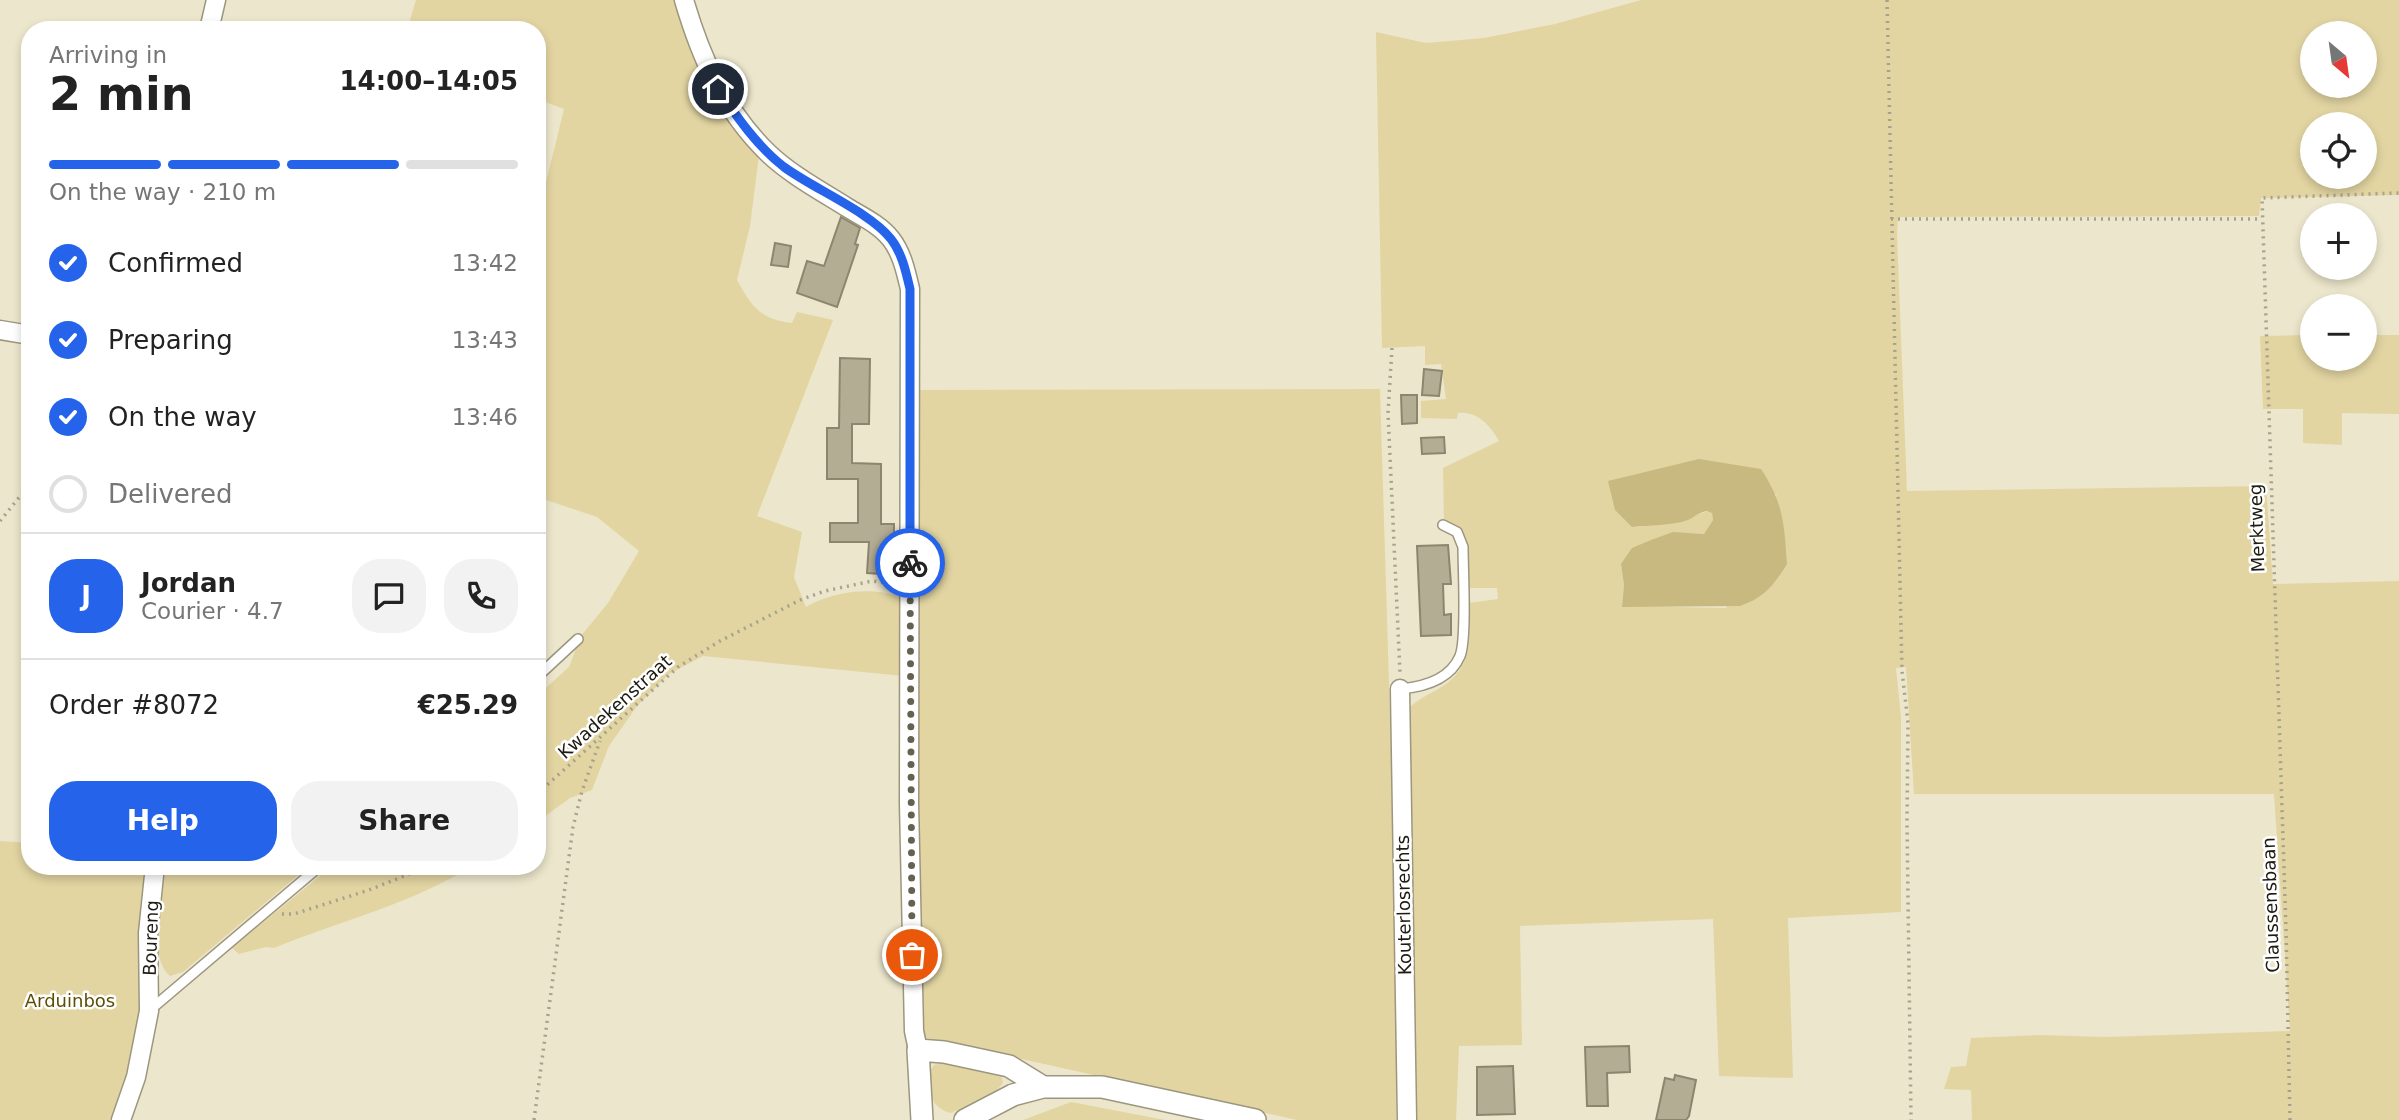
<!DOCTYPE html>
<meta charset="utf-8">
<style>
body{margin:0;font-family:"DejaVu Sans",sans-serif;background:#f2f2f2;color:#222;height:100vh;display:flex;flex-direction:column;font-size:26px;white-space:nowrap}
*{box-sizing:border-box;margin:0}
p{font-size:23px;color:#767676}
.icon{flex:none;width:38px;height:38px;fill:none;stroke:currentColor;stroke-width:2;stroke-linecap:round;stroke-linejoin:round}
.map{position:relative;flex:1;overflow:hidden}
.sheet{position:absolute;left:21px;top:21px;width:525px;height:854px;display:flex;flex-direction:column;background:#fff;border-radius:28px;box-shadow:0 4px 10px #0003}
.sheet>*{flex:none}
.needle{width:46px;rotate:151deg}
.fabs{position:absolute;left:2300px;top:21px;display:grid;gap:14px}
.fabs a{display:grid;place-items:center;width:77px;height:77px;border-radius:50%;background:#fff;box-shadow:0 4px 10px #0003;font-size:35px}
.pin{position:absolute;display:grid;place-items:center;width:60px;height:60px;color:#fff;margin:-30px;border:4px solid #fff;border-radius:50%;box-shadow:0 2px 7px #0007}
.courier{position:absolute;display:grid;place-items:center;width:70px;height:70px;margin:-35px;border:5px solid #2563eb;border-radius:50%;background:#fff;color:#222;box-shadow:0 2px 9px #0007}
.overview em{font-style:normal;font-weight:600}
.overview div{display:flex;flex-direction:column-reverse}
.overview{display:flex;align-items:center;justify-content:space-between;height:119px;padding:0 28px}
h1{font-size:46px;font-weight:600;line-height:52px}
.bar{display:grid;grid-template-columns:repeat(4,1fr);gap:10px 7px;align-content:center;height:84px;padding:0 28px}
.bar i{height:9px;border-radius:5px;background:#e0e0e0}
.bar .current{background:#2563eb}
.bar p{grid-column:span 4}
.line{display:flex;align-items:center;gap:18px;padding:0 28px;border-top:2px solid #e0e0e0}
.line div{flex:1}
.round{display:grid;place-items:center;flex:none;width:74px;height:74px;border-radius:28px;background:#f2f2f2}
ol{padding:0 28px;list-style:none}
li{display:flex;align-items:center;gap:21px;height:77px}
li p{margin-inline-start:auto}
li .icon{padding:7px;border-radius:50%;background:#2563eb;color:#fff;stroke-width:4}
li:last-child{color:#767676}
li i{width:38px;height:38px;border:4px solid #e0e0e0;border-radius:50%}
.button{display:flex;gap:14px;margin-top:auto;padding:14px 28px}
.button a{flex:1;height:80px;border-radius:28px;background:#2563eb;color:#fff;font-size:28px;font-weight:600;line-height:80px;text-align:center}
.button a+a{background:#f2f2f2;color:#222}
.map>svg:first-child{display:block}
.green{fill:#e2d5a2;fill-rule:evenodd}
.water{fill:#c7b97f}
.building{fill:#b3ad94;stroke:#8c866e;stroke-width:2}
.lines{fill:none;stroke-linecap:round;stroke-linejoin:round}
.service-casing{stroke:#9c967e;stroke-width:12}
.minor-casing{stroke:#9c967e;stroke-width:21}
.tertiary-casing{stroke:#9c967e;stroke-width:24}
.path{stroke:#a7a28d;stroke-width:3.5;stroke-dasharray:2 5;stroke-linecap:butt}
.service{stroke:#fff;stroke-width:9}
.minor{stroke:#fff;stroke-width:18}
.tertiary{stroke:#fff;stroke-width:21}
.done{stroke:#656252;stroke-width:7;stroke-dasharray:0 12.6}
.route{stroke:#2563eb;stroke-width:9}
.labels{text-anchor:middle;stroke-width:5;stroke-linejoin:round;paint-order:stroke}
.street-label{font-size:18px;fill:#1d1b11;stroke:#fff}
.park-label{font-size:18px;fill:#5e4e04;stroke:#fff}
</style>
<div class="map">
<svg width="2399" height="1120" viewBox="0 0 2399 1120">
<rect width="100%" height="100%" fill="#ece6cc"/>
<path class="green" d="M416 0H674L688 43 707 86 724 113 759 155 750 226 737 280C752 307 760 319 792 323L797 312 833 320 757 516 802 532 794 577 806 607C832 591 877 585 904 599L903 676 703 656 669 674 637 706 609 746 592 790 570 798 537 822V696L569 667 581 636 608 603 639 551 597 517 537 497V219L564 109 537 99V30H407Z
M1641 0H2399V195L2261 198 2259 216 1898 217 1897 234 1907 491 2266 486 2273 584 2399 581V1120H1972L1971 1090 1944 1089 1951 1067 1966 1066 1971 1038 2039 1035 2106 1037 2290 1031 2274 794H1914L1906 667 1896 668 1901 717V912L1788 918 1793 1078 1719 1076 1713 919 1520 926 1522 1045 1459 1046 1456 1120H1417L1406 711C1418 697 1437 692 1451 680 1473 661 1470 630 1469 603L1498 599 1497 588H1468L1465 537 1461 530 1444 522 1443 468 1499 441C1490 425 1477 411 1458 413L1457 419 1421 418V401L1446 399 1441 364 1425 365V346L1382 348 1376 32 1426 43 1484 38 1555 24ZM2312 33H2364V86H2312ZM2312 124H2364V177H2312ZM1777 494 1726 608 1622 606 1624 585 1621 564 1690 533 1704 534 1713 520 1712 513 1708 511 1670 524 1632 527Z
M2312 335V359H2364V335H2399V414L2342 413V445L2303 443V409H2263L2260 336Z
M1380 389 1397 947 1396 1120H1297L922 1037 915 627 920 390Z
M0 841 30 843V866H149L141 1002 126 1075 110 1120H0Z
M166 866H309L183 972 170 976C146 956 163 895 166 866Z
M332 866H472C412 904 339 921 274 948L266 947 239 954 232 948Z
M944 1062 1001 1075 1003 1083 997 1090 951 1113C930 1109 921 1081 934 1065Z
M1071 1102 1165 1120H1023Z"/>
<path class="water" d="M1699 459 1761 469C1784 504 1784 524 1787 564 1774 585 1764 598 1740 606L1622 607 1624 585 1621 564 1632 548 1651 540 1673 532 1704 534 1713 520 1712 513 1707 511C1699 512 1695 517 1688 520 1671 526 1650 525 1632 527L1615 510 1608 481Z"/>
<path class="building" d="M841 217 860 228 855 244 858 245 837 307 797 293 807 261 824 266Z
M775 243 791 246 788 267 771 265Z
M840 358 870 359 869 424H852V463L881 464V524H894V551H898V575L867 573 869 542H830V523H858V479H827V428H839Z
M1424 369 1442 371 1439 396 1422 395Z
M1401 395H1417V423L1402 424Z
M1444 437 1445 453 1422 454 1421 438Z
M1448 545 1451 584H1443L1444 615 1451 614V635L1421 636 1417 546Z
M1629 1046 1630 1072 1607 1073 1608 1106H1587L1585 1047Z
M1513 1066 1515 1114 1477 1115V1067Z
M1675 1075 1696 1080 1689 1116 1686 1120H1656L1665 1078 1674 1080Z"/>
<g class="lines">
<g class="service-casing">
<path id="service" d="M537 677 578 639
M1400 689C1423 687 1450 680 1460 656 1467 639 1463 570 1463 547L1457 532 1443 525
M150 1010 320 866"/>
</g>
<g class="minor-casing">
<path id="minor" d="M684 0C701 58 724 110 768 153 791 175 821 191 848 208 863 217 880 225 891 239 902 253 906 272 910 289L909 803 914 1031 918 1050
M209 30 216 0
M0 330 30 335
M1400 689 1407 1120
M121 1120 136 1077 149 1011 148 933 155 866"/>
</g>
<g class="tertiary-casing">
<path id="tertiary" d="M922 1120 918 1050 944 1052 1009 1066 1043 1087
M965 1120 1013 1095 1043 1087H1102L1255 1120"/>
</g>
<path class="path" d="M1887 0 1902 671 1908 723 1907 822 1911 1120
M1891 219H2262
M1392 348 1388 413 1400 673
M0 521 30 484
M537 794 678 667 720 641 800 600 825 591 872 581 894 584
M282 914H294L369 890 429 866
M534 1120 573 827 582 791 600 741
M2290 1120 2286 930 2262 198 2399 193"/>
<use href="#service" class="service"/>
<use href="#minor" class="minor"/>
<use href="#tertiary" class="tertiary"/>
</g>
<g class="lines">
<path class="done" d="M910 563 912 955"/>
<path class="route" d="M718 89C737 117 757 146 784 167 814 189 870 212 891 239 902 253 906 272 910 289V563"/>
</g>
<g class="labels">
<g class="street-label">
<text transform="translate(2257 528) rotate(-92)" y="6">Merktweg</text>
<text transform="translate(615 707) rotate(-42)" y="6">Kwadekenstraat</text>
<text transform="translate(1404 905) rotate(-91)" y="6">Kouterlosrechts</text>
<text transform="translate(2271 905) rotate(-92)" y="6">Claussensbaan</text>
<text transform="translate(151 938) rotate(-88)" y="6">Boureng</text>
</g>
<g class="park-label">
<text x="70" y="1007">Arduinbos</text>
</g>
</g>
</svg>
<div class="fabs">
<a><svg class="needle" viewBox="-14 -14 28 28"><path d="M0-13l5 13h-10z" fill="#e53935"/><path d="M0 13l5-13h-10z" fill="#767676"/></svg></a>
<a><svg class="icon" aria-label="locate" viewBox="0 0 24 24"><circle cx="12" cy="12" r="6"/><path d="M12 2v4M12 18v4M2 12h4M18 12h4"/></svg></a>
<a>+</a>
<a>−</a>
</div>
<div class="pin" style="left:912px;top:955px;background:#ea580c"><svg class="icon" aria-label="bag" viewBox="0 0 24 24"><path d="M5 8h14l-1 12H6zM9 8a3 3 0 0 1 6 0"/></svg></div>
<div class="pin" style="left:718px;top:89px;background:#1f2937"><svg class="icon" aria-label="home" viewBox="0 0 24 24"><path d="M3 11l9-7 9 7M6 9v11h12V9"/></svg></div>
<div class="courier" style="left:910px;top:563px"><svg class="icon" aria-label="bike" viewBox="0 0 24 24"><circle cx="6" cy="16" r="4"/><circle cx="18" cy="16" r="4"/><path d="M6 16l4-8h5l3 8M10 8l3 8H6M13 5h3"/></svg></div>
<section class="sheet">
<div class="overview"><div><h1>2 min</h1><p>Arriving in</p></div><em>14:00–14:05</em></div>
<div class="bar"><i class="current"></i><i class="current"></i><i class="current"></i><i></i><p>On the way · 210 m</p></div>
<ol>
<li><svg class="icon" aria-label="check" viewBox="0 0 24 24"><path d="M5 12l5 5 9-10"/></svg>Confirmed<p>13:42</p></li>
<li><svg class="icon" aria-label="check" viewBox="0 0 24 24"><path d="M5 12l5 5 9-10"/></svg>Preparing<p>13:43</p></li>
<li><svg class="icon" aria-label="check" viewBox="0 0 24 24"><path d="M5 12l5 5 9-10"/></svg>On the way<p>13:46</p></li>
<li><i></i>Delivered</li>
</ol>
<div class="line" style="height:126px"><b class="round" style="background:#2563eb;color:#fff">J</b><div><b>Jordan</b><p>Courier · 4.7</p></div><a class="round"><svg class="icon" aria-label="chat" viewBox="0 0 24 24"><path d="M4 5h16v11H9l-5 4z"/></svg></a><a class="round"><svg class="icon" aria-label="phone" viewBox="0 0 24 24"><path d="M5 4h4l2 5-3 2q2 4 5 5l2-3 5 2v4C11 20 4 13 5 4z"/></svg></a></div>
<div class="line" style="height:91px"><div>Order #8072</div><b>€25.29</b></div>
<div class="button"><a>Help</a><a>Share</a></div>
</section>
</div>
